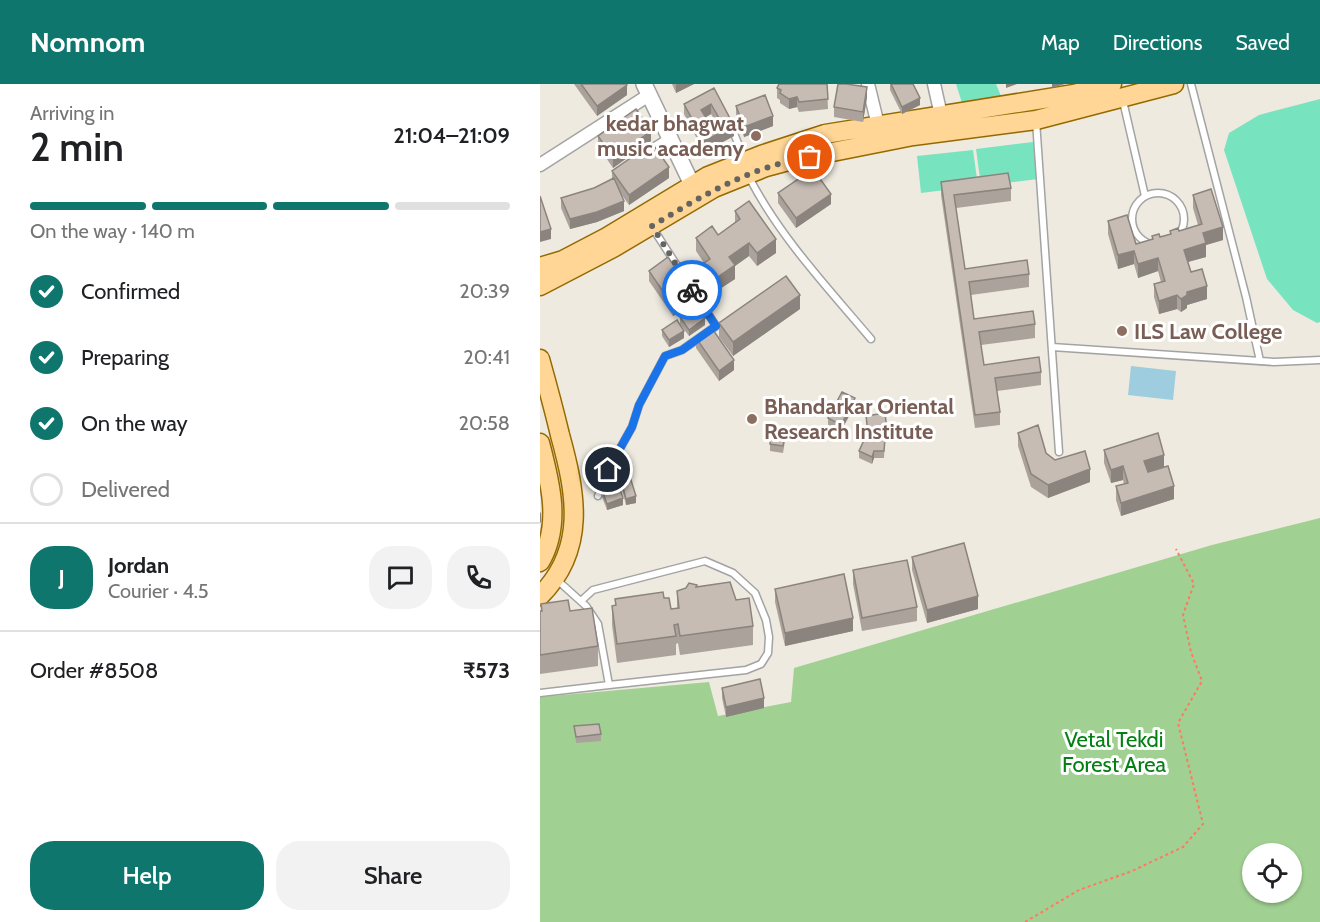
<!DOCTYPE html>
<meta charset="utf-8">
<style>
body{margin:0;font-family:Cabin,sans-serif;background:#f2f2f2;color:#202124;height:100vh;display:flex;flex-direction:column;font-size:22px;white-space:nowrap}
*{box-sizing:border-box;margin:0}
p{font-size:20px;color:#757577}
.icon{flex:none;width:33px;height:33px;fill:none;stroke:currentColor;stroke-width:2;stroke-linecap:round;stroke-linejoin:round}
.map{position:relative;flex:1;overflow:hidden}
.drawer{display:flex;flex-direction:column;background:#fff;width:540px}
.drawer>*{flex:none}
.controls{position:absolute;left:702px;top:759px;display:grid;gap:12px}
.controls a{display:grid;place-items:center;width:60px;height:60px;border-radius:50%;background:#fff;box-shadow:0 2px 4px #0004;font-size:30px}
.pin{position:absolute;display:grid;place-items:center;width:51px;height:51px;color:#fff;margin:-26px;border:3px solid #fff;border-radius:50%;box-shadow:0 2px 6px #0007}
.courier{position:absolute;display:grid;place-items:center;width:60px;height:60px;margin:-30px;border:4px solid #1a73e8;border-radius:50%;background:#fff;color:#222;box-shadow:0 2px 8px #0007}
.headline em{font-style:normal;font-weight:600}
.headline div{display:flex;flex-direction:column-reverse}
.headline{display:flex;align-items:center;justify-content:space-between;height:102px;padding:0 30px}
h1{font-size:39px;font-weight:600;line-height:45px}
.bar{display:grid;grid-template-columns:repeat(4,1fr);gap:9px 6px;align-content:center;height:72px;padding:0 30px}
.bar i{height:8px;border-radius:4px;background:#e0e0e0}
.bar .on{background:#0f766e}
.bar p{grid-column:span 4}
.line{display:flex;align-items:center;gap:15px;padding:0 30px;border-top:2px solid #e0e0e0}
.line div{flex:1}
.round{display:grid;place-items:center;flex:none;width:63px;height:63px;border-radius:24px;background:#f2f2f2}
ol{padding:0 30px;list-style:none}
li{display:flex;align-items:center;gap:18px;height:66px}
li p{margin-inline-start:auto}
li .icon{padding:6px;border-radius:50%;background:#0f766e;color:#fff;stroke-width:4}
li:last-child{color:#757577}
li i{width:33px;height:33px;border:3px solid #e0e0e0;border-radius:50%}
.button{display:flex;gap:12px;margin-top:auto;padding:12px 30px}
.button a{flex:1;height:69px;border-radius:24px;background:#0f766e;color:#fff;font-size:24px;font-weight:600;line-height:69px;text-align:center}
.button a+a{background:#f2f2f2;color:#202124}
header{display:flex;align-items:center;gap:36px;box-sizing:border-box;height:84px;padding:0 30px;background:#0f766e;color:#fff}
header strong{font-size:28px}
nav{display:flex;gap:33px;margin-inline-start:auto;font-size:21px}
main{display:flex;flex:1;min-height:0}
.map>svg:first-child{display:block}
.forest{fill:#a1d192;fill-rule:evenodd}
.pitch{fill:#78e4bf}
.water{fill:#9dcddf}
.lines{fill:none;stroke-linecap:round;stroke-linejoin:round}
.service-casing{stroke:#a3a3a3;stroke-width:9}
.minor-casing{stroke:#a3a3a3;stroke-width:15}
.tertiary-casing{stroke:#a3a3a3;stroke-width:18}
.primary-casing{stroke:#946a00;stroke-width:21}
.path{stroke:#ff7861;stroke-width:2;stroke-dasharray:3 3;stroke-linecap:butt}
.service{stroke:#fff;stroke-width:6}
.minor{stroke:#fff;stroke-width:12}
.tertiary{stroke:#fff;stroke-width:15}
.primary{stroke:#ffd695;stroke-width:18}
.wall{fill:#aaa29b;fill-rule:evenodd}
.shaded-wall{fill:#8b847e}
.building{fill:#c6bcb4;stroke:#8b847e;stroke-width:1.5;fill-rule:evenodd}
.done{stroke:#666461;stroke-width:6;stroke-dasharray:0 10.8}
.route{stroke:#1a73e8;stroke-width:8}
.education-dot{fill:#8d6e63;stroke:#fff;stroke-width:2}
.labels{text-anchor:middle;stroke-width:6;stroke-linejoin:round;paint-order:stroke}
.education-label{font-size:22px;font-weight:bold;fill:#785e54;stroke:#fff;text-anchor:start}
.park-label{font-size:22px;fill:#048014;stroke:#fff}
</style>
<header>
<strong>Nomnom</strong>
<nav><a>Map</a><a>Directions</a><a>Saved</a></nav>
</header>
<main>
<section class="drawer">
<div class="headline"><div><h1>2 min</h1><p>Arriving in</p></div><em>21:04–21:09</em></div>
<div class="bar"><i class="on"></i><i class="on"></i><i class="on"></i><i></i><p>On the way · 140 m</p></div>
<ol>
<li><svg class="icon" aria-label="check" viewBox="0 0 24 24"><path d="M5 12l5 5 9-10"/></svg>Confirmed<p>20:39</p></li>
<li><svg class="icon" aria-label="check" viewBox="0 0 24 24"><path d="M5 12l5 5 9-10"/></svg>Preparing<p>20:41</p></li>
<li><svg class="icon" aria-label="check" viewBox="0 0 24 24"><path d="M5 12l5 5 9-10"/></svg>On the way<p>20:58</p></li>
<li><i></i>Delivered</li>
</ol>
<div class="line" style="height:108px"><b class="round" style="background:#0f766e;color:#fff">J</b><div><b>Jordan</b><p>Courier · 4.5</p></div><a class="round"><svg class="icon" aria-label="chat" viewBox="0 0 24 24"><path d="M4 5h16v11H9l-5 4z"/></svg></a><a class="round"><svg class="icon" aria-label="phone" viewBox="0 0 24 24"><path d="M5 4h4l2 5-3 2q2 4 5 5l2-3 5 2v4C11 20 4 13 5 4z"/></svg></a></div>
<div class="line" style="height:78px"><div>Order #8508</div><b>₹573</b></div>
<div class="button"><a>Help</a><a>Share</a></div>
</section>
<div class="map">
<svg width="780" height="838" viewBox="0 0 780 838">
<rect width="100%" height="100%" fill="#eeeae0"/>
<path class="forest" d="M780 434V838H0V613L169 598 178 632 251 618 254 584 672 461ZM712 770H752V808H712Z"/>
<path class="pitch" d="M416 0H456L461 12 423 22Z
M780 15V238L777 239 753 226 727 195 684 66 689 49 719 31Z
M493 58 498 95 441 102 436 65Z
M433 66 438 102 381 109 377 72Z"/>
<path class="water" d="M591 282 636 287 633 316 588 311Z"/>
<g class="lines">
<g class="service-casing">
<path id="service" d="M651 0 706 213 720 277
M583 17 605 112
M496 37 519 368
M191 42 204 74
M108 66 129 53
M209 93C239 152 288 204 331 255
M592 135a26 26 0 1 1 52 0a26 26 0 1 1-52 0Z
M512 263 734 278 780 276
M58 412 68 386 92 343 99 321 125 272 142 266 176 242 112 143
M41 517 53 506 165 477 193 489 215 509 226 536 229 553 228 569 221 580 206 586 69 601
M0 609 69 601 58 540 46 522 16 495"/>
</g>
<g class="minor-casing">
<path id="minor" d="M328 0 338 41
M394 0 401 31
M0 81 109 11"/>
</g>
<g class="tertiary-casing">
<path id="tertiary" d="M104 0 157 111"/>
</g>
<g class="primary-casing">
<path id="primary" d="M0 183 23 176 67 153 168 92 221 71 285 50 534 10 572 0
M0 202 73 164 174 104 226 83 252 76 373 52 496 36 634 0
M0 275C7 300 14 326 20 351 36 409 47 465 0 512
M0 359C10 397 22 441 0 478"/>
</g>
<path class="path" d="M485 838 539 806 592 787 643 763 663 740 638 639 662 597 651 568 643 531 654 500 636 465"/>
<use href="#service" class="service"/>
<use href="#minor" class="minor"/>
<use href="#tertiary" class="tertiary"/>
<use href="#primary" class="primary"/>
</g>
<path class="wall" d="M34 0H86L87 11 57 32Z
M132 0H154L136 9Z
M287 0 288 25 259 28 257 23 249 25 240 19V16L237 14V4Z
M350 0H373L380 21 362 30 350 6Z
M174 4 194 52 164 68 144 30V20ZM171 30 175 37 170 40 166 33Z
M327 13 323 38 294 33V23Z
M196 22 233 42 204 53 196 32Z
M58 52 111 57 73 84 58 62Z
M72 87 129 94 89 121 79 107 84 127 57 138 30 145 21 124V114L54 104 72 94Z
M401 98 471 104V117L416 124 425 185 489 190V203L431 211 434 235 495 240V254L441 261 444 281 501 288V301L457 307 460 328V341L435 344 401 111Z
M238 109 291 120 256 144 238 119Z
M653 111 683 156 666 161V173L648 178 651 188 667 215 647 221V224L641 228 637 225 619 230 614 213V200L621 198 618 187 598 194 594 180 578 185 568 150V137L596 160 612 156V152L620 153 630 150V147H639L658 141 653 124Z
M195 127 236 169 217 182 209 172 195 182V195L169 212 158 196V183L164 179 156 167V154L178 151 195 139Z
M109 187 152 219 133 232 109 197Z
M260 225 193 272 179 253V239Z
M140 233 165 241 149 252 140 240Z
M122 246 144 254 129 263 122 252Z
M156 254 194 286 179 297 156 264Z
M315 321 301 347 288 341V334Z
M326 332 347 346V353L337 354 345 355 344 374H334L332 380 319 374V367L328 354Z
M478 349 515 376 550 398 508 414 491 403 478 362Z
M245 357 243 369 230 367V360Z
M564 366 624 383 634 415 581 432 576 416V402L584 400 583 396 571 399 564 379Z
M81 396 96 419 86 421 81 402Z
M61 403 83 421 67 426 61 410Z
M372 473 438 525 387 539 372 486Z
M313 486 377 523V537L322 547 313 500Z
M157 503 196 516 213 542V561L140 571 138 559 136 560V571L77 579 72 541V522L75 521V515L124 514 131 525 137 524V507Z
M235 505 313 547 245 562 235 518Z
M1 520 30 527 58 562V582L0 590V527H1Z
M182 604 224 624 186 633 182 614Z
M34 642 61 650V657L36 659Z"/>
<path class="shaded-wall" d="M136 0H154L136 9Z
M466 0H477L466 4Z
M512 0H525L512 4Z
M87 1V11L57 32V22Z
M327 3V13L323 38V28Z
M257 13V23L249 25V15Z
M380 14V21L362 30V23Z
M171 20V30L161 36V26Z
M233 32V42L204 53V43Z
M194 42V52L164 68V57Z
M111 47V57L73 84V74Z
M129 83V94L89 121V111Z
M291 110V120L256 144V134Z
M84 117V127L57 138 30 145V135Z
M683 143V156L666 161V173L644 179V166L663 149Z
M11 145V155L0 158V148Z
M236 155V169L217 182V169Z
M209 159V172L195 182V195L169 212V199L189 173Z
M594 167V180L578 185V171Z
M618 174V187L598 194V180Z
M667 202V215L647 221V224L641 228V215L647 208Z
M152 209V219L133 232V222Z
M260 211V225L193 272V258Z
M637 211V225L619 230V217Z
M165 234V241L149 252V246Z
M144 247V254L129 263V256Z
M194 276V286L179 297V287Z
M315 314V321L301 347V341Z
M334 367V374L332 380V373Z
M624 371V384L604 390V377Z
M583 382V396L571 399V386Z
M550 385V398L508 414V401Z
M634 402V415L581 432V419Z
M96 412V419L86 421V415Z
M83 414V421L67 426V420Z
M1 428V438L0 439V429Z
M438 512V525L387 539V526Z
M313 534V547L245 562V549Z
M224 614V624L186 633V623Z"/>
<path class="building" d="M41 0H86L87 1 57 22Z
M239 0H287L288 15 259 18 257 13 249 15 240 9 241 6 237 4Z
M298 0H306L327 3 323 28 294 23Z
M351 0H373L380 14 362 23Z
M174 4 194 42 164 57 144 20ZM171 20 179 34 170 40 161 26Z
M225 11 233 32 204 43 196 22Z
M96 25 111 47 73 74 58 52Z
M112 59 129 83 89 111 72 87Z
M273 85 291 110 256 134 238 109Z
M468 89 471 104 414 111 425 185 487 176 489 190 429 198 434 235 493 227 495 240 439 248 444 281 499 273 501 288 455 294 460 328 435 331 401 98Z
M74 94 84 117 57 128 30 135 21 114 54 104Z
M671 105 683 143 663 149 666 159 644 166 651 188 662 185 667 202 647 208V211L641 215 637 211 619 217 614 200 625 197 618 174 598 180 594 167 578 171 568 137 587 131 596 160 613 155 612 152 619 150 620 153 631 150 630 147 638 144 639 147 662 140 653 111Z
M0 112 11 145 0 148Z
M209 117 236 155 217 169 209 159 189 173 195 181 169 199 158 183 170 175 156 154 172 142 178 151 200 135 195 127Z
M128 173 152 209 133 222 109 187Z
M246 192 260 211 193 258 179 239Z
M156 222 165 234 149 246 140 233Z
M137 236 144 247 129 256 122 246Z
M171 243 194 276 179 287 156 254Z
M302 308 315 314 301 341 288 334Z
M345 329 347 346 328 349 326 332Z
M498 341 506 369 515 376 545 367 550 385 508 401 491 390 478 349Z
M231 348 245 350 243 362 230 360Z
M618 349 624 371 604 377 608 388 628 382 634 402 581 419 576 402 588 399 583 382 571 386 564 366Z
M325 354 345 355 344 367H334L332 373 319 367Z
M90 393 96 412 86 415 81 396Z
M77 397 83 414 67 420 61 403Z
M424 459 438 512 387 526 372 473Z
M367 476 377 523 322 534 313 486Z
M304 490 313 534 245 549 235 505Z
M190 498 196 516 209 514 213 542 140 552 138 540 134 541 136 552 77 560 72 522 76 521 75 515 123 508 124 514H129L131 525 139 524 137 507 146 504 149 499 157 501 156 503Z
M28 516 30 527 52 524 58 562 0 571V527H2L1 520Z
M220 595 224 614 186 623 182 604Z
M59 640 61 650 36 653 34 642Z"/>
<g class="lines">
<path class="done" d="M152 206 112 142C163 111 210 83 270 73"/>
<path class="route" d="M68 386 92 343 99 321 125 272 142 266 176 242 152 206"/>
</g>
<g class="education-dot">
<circle cx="216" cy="52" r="6"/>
<circle cx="582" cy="247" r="6"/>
<circle cx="212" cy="335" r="6"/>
</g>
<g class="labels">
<g class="education-label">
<text x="204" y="47" text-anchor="end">kedar bhagwat<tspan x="204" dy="25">music academy</tspan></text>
<text x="594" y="255">ILS Law College</text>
<text x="224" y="330">Bhandarkar Oriental<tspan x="224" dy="25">Research Institute</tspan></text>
</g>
<g class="park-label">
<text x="574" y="663">Vetal Tekdi<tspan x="574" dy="25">Forest Area</tspan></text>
</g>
</g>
</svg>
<div class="controls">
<a><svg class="icon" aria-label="locate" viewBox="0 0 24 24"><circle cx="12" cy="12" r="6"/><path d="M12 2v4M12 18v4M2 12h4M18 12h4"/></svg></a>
</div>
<div class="pin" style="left:270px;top:73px;background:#ea580c"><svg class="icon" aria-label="bag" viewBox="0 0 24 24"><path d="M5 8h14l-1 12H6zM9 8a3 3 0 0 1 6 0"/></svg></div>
<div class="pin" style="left:68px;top:386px;background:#1f2937"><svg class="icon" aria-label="home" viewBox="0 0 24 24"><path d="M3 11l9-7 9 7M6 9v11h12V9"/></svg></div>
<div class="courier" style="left:152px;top:206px"><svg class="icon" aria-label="bike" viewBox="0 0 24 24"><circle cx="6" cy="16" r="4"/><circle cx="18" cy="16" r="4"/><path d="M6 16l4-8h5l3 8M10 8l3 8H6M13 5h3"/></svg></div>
</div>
</main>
